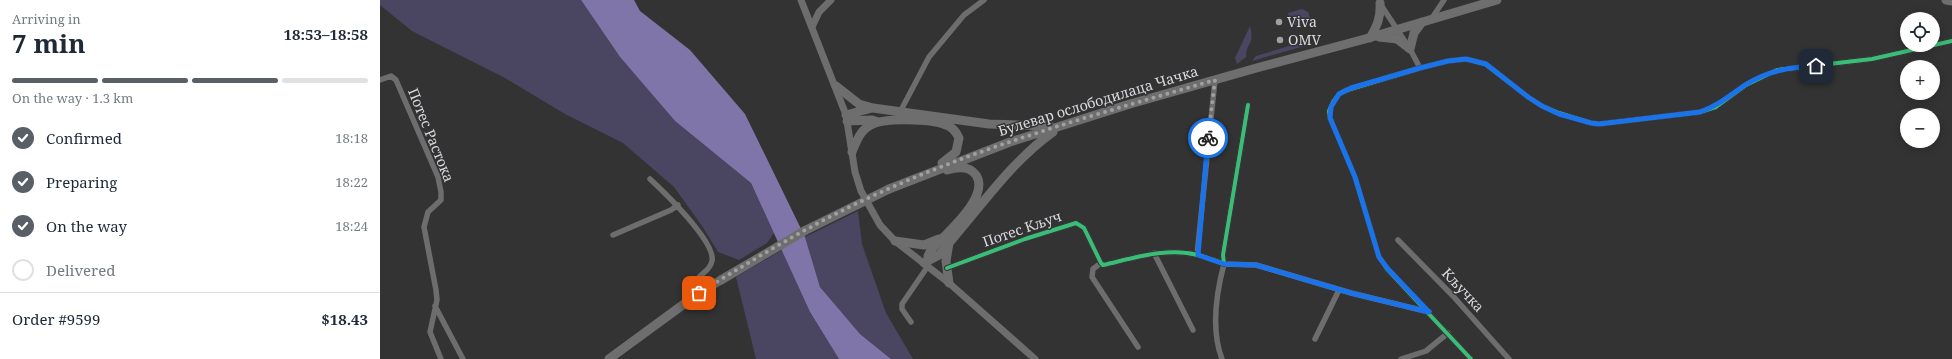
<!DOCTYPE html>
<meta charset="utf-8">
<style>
body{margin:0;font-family:"Noto Serif",serif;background:#f2f2f3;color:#1f2937;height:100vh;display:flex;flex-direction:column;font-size:15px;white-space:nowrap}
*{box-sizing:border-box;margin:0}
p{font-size:13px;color:#747a83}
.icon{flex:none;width:22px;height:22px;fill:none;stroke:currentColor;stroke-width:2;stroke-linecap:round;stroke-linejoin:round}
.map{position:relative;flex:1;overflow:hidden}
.side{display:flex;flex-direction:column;background:#fff;width:380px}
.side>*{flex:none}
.tools{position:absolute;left:1520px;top:12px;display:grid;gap:8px}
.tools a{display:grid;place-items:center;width:40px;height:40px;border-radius:50%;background:#fff;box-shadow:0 2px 10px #0003;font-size:20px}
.pin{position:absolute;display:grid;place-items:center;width:34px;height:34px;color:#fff;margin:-17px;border-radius:8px;box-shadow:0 2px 6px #0006}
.courier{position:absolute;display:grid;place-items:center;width:40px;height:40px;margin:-20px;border:3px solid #1a73e8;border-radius:50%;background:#fff;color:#222;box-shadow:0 1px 5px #0007}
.headline em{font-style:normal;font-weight:700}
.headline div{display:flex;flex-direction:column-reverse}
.headline{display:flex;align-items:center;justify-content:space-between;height:68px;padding:0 12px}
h1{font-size:26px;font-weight:700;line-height:30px}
.bar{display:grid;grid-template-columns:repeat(4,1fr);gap:6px 4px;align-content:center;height:48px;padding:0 12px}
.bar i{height:5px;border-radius:3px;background:#e0e1e3}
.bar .selected{background:#595f67}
.bar p{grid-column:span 4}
.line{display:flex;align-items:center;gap:10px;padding:0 12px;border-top:1px solid #e0e1e3}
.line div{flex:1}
ol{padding:0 12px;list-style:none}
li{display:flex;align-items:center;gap:12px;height:44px}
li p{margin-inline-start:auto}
li .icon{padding:4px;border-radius:50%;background:#595f67;color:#fff;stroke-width:4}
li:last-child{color:#747a83}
li i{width:22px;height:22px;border:2px solid #e0e1e3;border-radius:50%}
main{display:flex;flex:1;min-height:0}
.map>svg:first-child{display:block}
.green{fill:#4a4560}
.water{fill:#7f75a8}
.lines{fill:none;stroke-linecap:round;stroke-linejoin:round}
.minor{stroke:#6d6d6d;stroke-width:5.5}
.tertiary{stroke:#6d6d6d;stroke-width:7}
.primary{stroke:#6e6e6e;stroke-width:9}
.primary-bridge{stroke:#6e6e6e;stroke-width:9}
.cycleway-casing{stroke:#333235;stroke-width:6}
.cycleway{stroke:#3abd76;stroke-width:4}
.done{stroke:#a0a0a1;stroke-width:4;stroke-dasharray:0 7.2}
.route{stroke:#1a73e8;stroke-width:5}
.poi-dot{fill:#a0a0a1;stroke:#333235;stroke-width:1.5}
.labels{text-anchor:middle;stroke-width:3;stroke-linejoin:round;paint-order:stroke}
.poi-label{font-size:14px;fill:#dadadb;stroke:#333235;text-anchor:start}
.street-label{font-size:14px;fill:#dadadb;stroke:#333235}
</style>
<main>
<section class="side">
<div class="headline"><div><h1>7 min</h1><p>Arriving in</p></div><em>18:53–18:58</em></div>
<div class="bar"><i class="selected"></i><i class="selected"></i><i class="selected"></i><i></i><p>On the way · 1.3 km</p></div>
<ol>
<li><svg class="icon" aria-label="check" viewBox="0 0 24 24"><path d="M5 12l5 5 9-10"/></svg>Confirmed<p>18:18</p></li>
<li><svg class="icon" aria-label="check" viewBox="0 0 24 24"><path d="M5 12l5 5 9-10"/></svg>Preparing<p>18:22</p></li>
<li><svg class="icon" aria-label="check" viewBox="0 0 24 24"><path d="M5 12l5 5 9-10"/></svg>On the way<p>18:24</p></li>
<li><i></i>Delivered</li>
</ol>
<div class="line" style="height:52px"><div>Order #9599</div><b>$18.43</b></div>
</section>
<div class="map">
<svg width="1572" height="359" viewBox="0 0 1572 359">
<rect width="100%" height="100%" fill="#333334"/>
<path class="green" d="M0 0H201L240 57 295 121 371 183 394 233 387 243 359 260 338 252 322 226 294 187 243 143 185 114 125 78 32 31 0 5Z
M922 9 928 12 931 21 916 25 910 24 908 13Z
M870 26C875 46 866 42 866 57L857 64 855 58Z
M922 42 928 45 872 61 876 56Z
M478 211 482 244 506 313 533 359H511L480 334 440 287 425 237Z
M402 250 430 312 459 359H376L356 277Z"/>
<path class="water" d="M201 0H254L260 11 310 50 365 114 425 237 440 287 480 334 511 359H459L430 312 371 183 295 121 240 57Z"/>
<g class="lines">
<path class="minor" d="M1001 5 1030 49 1040 68
M1052 18 1064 0
M0 80 11 76 16 80 58 177 61 192V200L48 212 44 227 56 290 57 300 50 332 61 359
M520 112 549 57 584 15 604 0
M270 179C284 192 336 242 332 261 330 271 321 273 317 280L319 293
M233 235 291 210 298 205
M1018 240 1073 296 1129 359
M774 253 813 330
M817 255 835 80
M721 263 713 269 712 277 758 347
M567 268 645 239 696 223 704 228 721 263 723 265C754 258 787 247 818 255 827 257 835 261 844 264L843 255 868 105
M55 306 83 359
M531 322 522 309V304L548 266
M935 339 959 290
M842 359C831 330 836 294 844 264L876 265 971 293 1049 312
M1021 359 1046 351 1068 333
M1091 359 1007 269 999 257 975 177 950 118 949 111 953 102 959 94 964 91 1040 68 1068 61 1086 59 1105 64 1148 97 1162 106 1179 113 1211 123 1219 124 1320 112 1336 107 1366 85 1397 70 1492 59 1572 41"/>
<path class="tertiary" d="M421 0 466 115 475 172 481 191 500 225 515 241 569 283 655 359
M432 27 439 12 451 0"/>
<path class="primary" d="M1566 0 1572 1
M999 37 1017 39 1030 49
M990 38C997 26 1001 17 1000 3
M1030 49 1034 33 1042 22
M456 86 479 104 493 108 609 124 670 126
M466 115 492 108
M467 121 492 120 498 122
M472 152C476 142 480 131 489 126 503 117 551 119 566 125 573 127 576 132 579 138L576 152 562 163
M509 189 630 142 750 104 880 67 985 39 1117 0
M515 241 544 245 559 239
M548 260V256L551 250C564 235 611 197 596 175 589 165 577 167 567 170
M544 263 559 255 567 246
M569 283 566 261 569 243C602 205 632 161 673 132
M229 359 319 293 341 280"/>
<path class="primary-bridge" d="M341 280 426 230 509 189"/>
<g class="cycleway-casing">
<path id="cycleway" d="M567 268 645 239 696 223 704 228 721 263 723 265C754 258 787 247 818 255 827 257 835 261 844 264L843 255 868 105
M1091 359 1007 269 999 257 975 177 950 118 949 111 953 102 959 94 964 91 1040 68 1068 61 1086 59 1105 64 1148 97 1162 106 1179 113 1211 123 1219 124 1320 112 1336 107 1366 85 1397 70 1492 59 1572 41"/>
</g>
<use href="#cycleway" class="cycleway"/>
</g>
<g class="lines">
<path class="done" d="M319 293C380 255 442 218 508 189 613 142 725 112 835 80L828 138"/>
<path class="route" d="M828 138 818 255 844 264 876 265 971 293 1049 312 1008 269 999 257 975 177 950 118 951 107 959 94 971 88 1040 68 1068 61 1086 59 1106 64 1148 97 1162 106 1179 114 1211 123 1219 124 1320 112C1339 105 1349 96 1365 85 1387 71 1410 67 1436 66"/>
</g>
<g class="poi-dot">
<circle cx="899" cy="22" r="4"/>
<circle cx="900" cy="40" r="4"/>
</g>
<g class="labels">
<g class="poi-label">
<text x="907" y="27">Viva</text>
<text x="908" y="45">OMV</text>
</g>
<g class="street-label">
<text transform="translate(718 101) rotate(-17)" y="5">Булевар ослободилаца Чачка</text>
<text transform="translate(51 135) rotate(68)" y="5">Потес Растока</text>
<text transform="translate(642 229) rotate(-19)" y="5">Потес Кључ</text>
<text transform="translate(1083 290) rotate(47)" y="5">Кључка</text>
</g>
</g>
</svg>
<div class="tools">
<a><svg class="icon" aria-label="locate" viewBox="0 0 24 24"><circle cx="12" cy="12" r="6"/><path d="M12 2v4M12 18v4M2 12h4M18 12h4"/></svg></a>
<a>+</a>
<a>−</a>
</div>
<div class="pin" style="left:319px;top:293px;background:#ea580c"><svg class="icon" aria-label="bag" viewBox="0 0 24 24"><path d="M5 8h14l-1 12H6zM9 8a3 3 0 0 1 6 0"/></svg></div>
<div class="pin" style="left:1436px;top:66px;background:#1f2937"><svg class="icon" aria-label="home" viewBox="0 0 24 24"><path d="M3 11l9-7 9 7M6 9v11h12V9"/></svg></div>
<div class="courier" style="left:828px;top:138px"><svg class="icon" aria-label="bike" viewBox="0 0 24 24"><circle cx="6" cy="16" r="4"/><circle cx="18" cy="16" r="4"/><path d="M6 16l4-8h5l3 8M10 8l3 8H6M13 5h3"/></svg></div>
</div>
</main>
